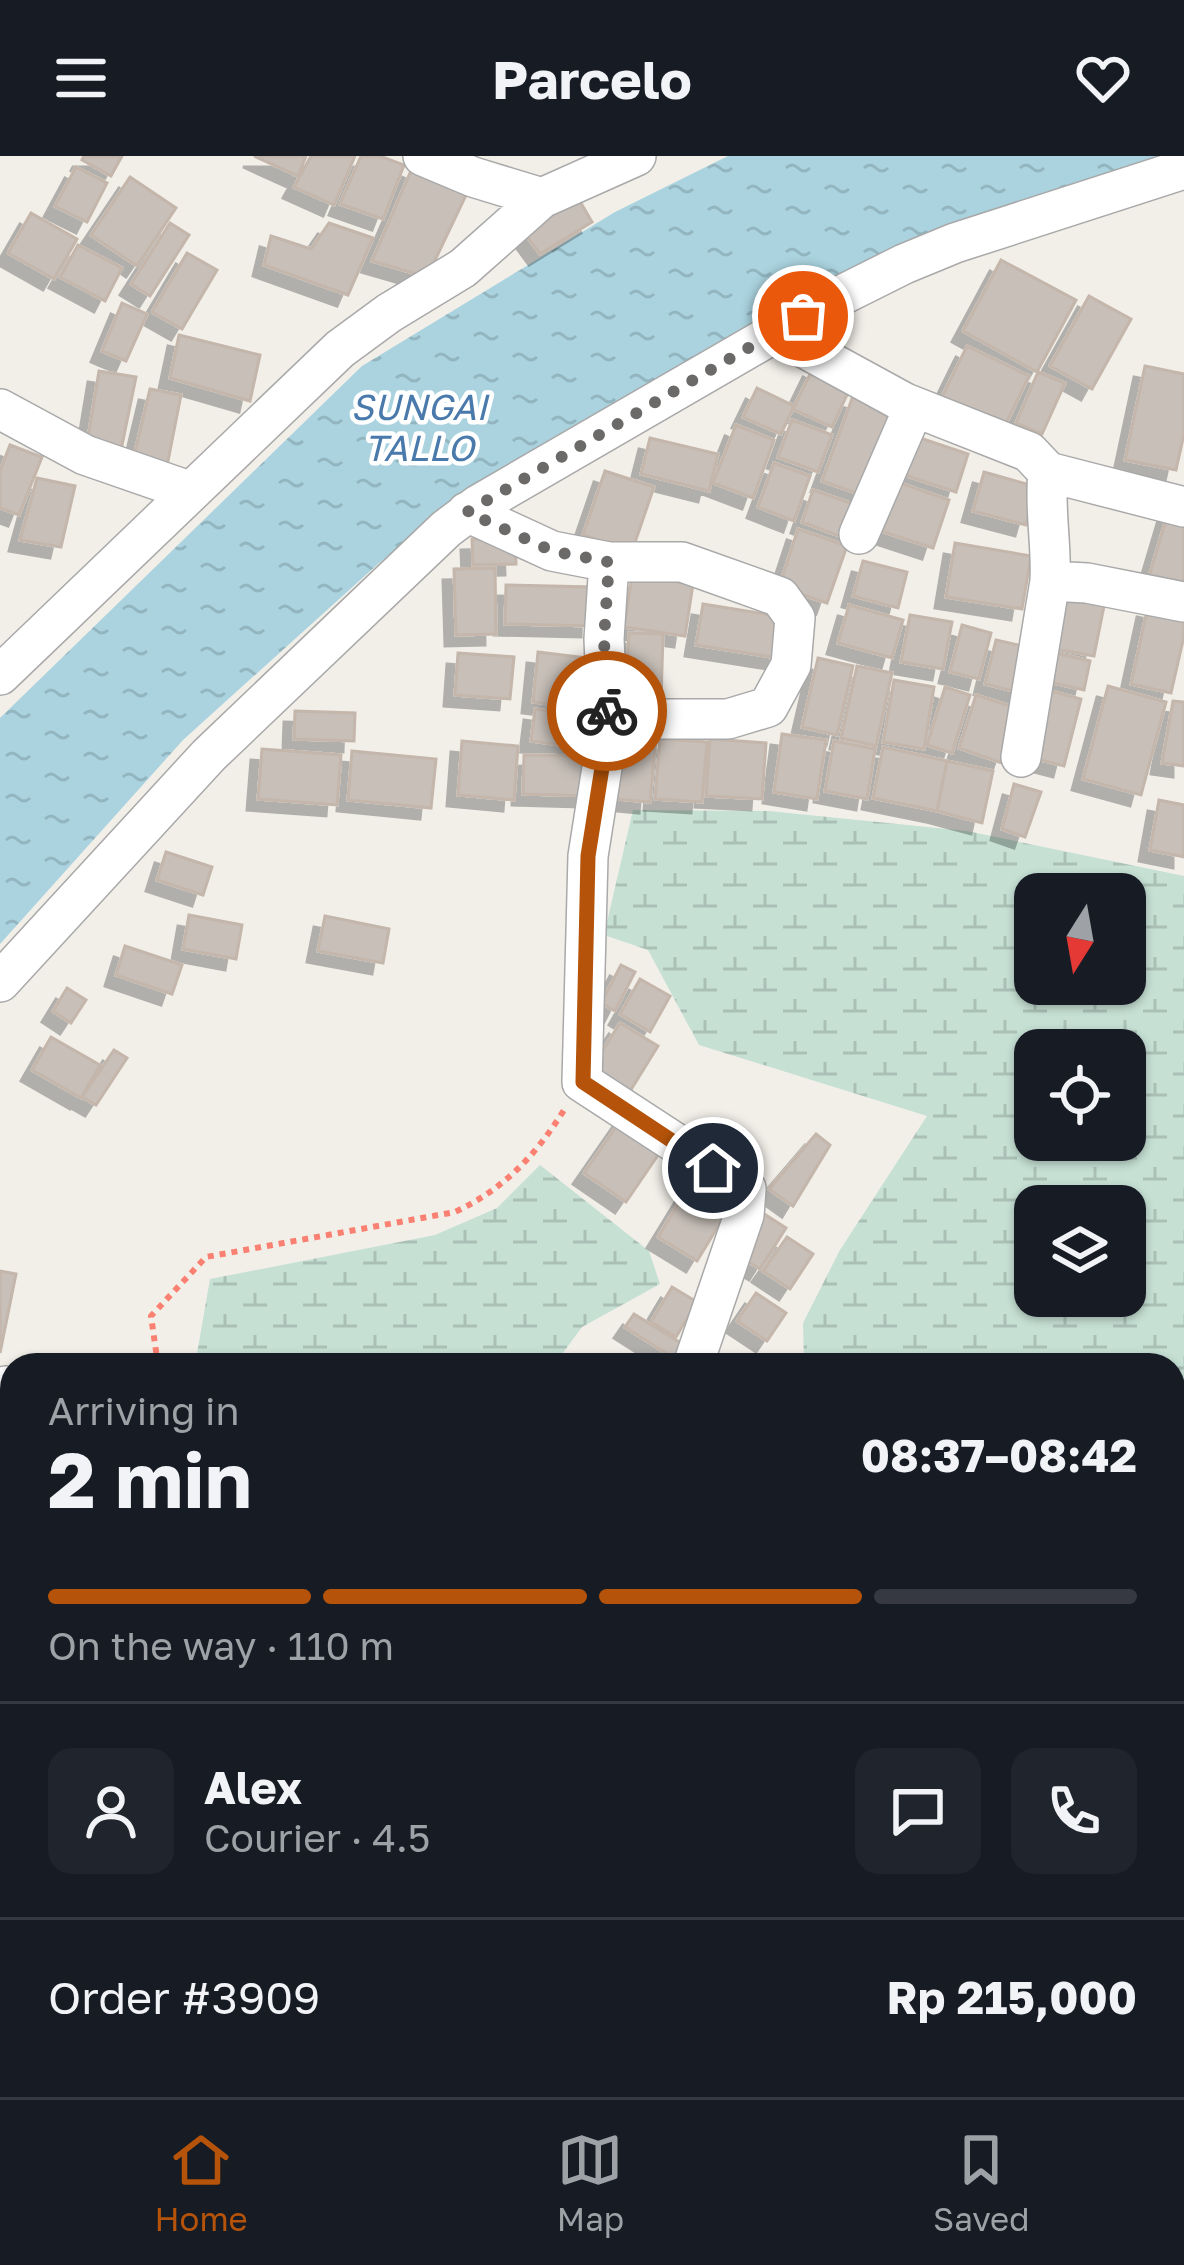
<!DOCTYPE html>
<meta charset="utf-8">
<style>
body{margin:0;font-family:"Golos Text",sans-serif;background:#20242c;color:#f1f3f6;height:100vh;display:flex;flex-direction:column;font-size:45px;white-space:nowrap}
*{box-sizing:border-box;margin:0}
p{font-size:39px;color:#9ea1a6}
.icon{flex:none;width:66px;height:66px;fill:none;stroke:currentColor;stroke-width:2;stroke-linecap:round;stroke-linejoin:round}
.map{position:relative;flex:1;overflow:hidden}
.panel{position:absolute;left:0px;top:1197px;width:1185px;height:744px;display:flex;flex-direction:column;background:#171b24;border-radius:36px 36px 0 0;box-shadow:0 3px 9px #0004}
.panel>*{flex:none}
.needle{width:78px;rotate:191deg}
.controls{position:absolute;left:1014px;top:717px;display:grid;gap:24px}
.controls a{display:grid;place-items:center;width:132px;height:132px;border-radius:24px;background:#171b24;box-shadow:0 3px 9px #0004;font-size:60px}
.pin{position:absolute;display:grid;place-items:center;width:102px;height:102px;color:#fff;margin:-51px;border:6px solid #fff;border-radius:50%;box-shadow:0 3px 12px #0007}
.courier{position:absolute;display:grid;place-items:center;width:120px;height:120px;margin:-60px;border:9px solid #b45309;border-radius:50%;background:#fff;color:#222;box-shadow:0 3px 15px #0007}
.overview em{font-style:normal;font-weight:700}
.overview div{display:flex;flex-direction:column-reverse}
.overview{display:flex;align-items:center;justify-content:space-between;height:204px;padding:0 48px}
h1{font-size:78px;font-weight:700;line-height:90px}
.bar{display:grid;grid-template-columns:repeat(4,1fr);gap:18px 12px;align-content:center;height:144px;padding:0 48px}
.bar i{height:15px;border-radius:9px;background:#363941}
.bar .selected{background:#b45309}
.bar p{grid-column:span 4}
.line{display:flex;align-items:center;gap:30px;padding:0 48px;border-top:3px solid #363941}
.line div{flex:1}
.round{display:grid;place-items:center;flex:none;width:126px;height:126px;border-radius:24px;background:#20242c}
header{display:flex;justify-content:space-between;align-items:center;height:156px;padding:0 48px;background:#171b24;font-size:54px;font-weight:700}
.dock{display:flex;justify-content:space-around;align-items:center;height:168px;border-top:3px solid #363941;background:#171b24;font-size:33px;color:#9ea1a6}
.dock a{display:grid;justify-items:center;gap:6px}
.dock .selected{color:#b45309}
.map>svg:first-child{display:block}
.wetland{fill:url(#wetland-marsh);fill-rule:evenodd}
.water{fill:url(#water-ripples)}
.building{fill:#c7bfb8;stroke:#c4b6ab;stroke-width:3;filter:url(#shadow)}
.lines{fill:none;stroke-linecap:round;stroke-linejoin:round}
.minor-casing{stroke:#a9a9a9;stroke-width:42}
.path{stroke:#fa8072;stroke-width:6;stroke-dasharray:6 6;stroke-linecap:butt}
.minor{stroke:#fff;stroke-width:39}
.done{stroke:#6b6a68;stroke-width:12;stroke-dasharray:0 21.6}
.route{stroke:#b45309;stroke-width:15}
.labels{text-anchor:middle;stroke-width:9;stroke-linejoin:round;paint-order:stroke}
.water-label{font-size:36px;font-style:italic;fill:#4a7aab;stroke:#fff}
</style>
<header><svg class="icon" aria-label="menu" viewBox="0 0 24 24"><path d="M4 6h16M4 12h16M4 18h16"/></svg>Parcelo<svg class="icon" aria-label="heart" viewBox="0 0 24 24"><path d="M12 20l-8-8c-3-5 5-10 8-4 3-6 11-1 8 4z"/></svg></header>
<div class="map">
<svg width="1184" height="1941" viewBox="0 0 1184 1941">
<defs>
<pattern id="wetland-marsh" width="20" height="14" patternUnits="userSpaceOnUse" patternTransform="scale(3)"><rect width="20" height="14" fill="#c6e0d4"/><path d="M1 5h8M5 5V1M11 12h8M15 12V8" fill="none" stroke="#aac0b6"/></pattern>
<pattern id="water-ripples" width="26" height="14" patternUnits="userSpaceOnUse" patternTransform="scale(3)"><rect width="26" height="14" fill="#aad3df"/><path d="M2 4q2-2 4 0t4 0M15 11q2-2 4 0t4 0" fill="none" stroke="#92b5bf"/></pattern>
<filter id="shadow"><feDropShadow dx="-11" dy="11" stdDeviation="0" flood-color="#0004"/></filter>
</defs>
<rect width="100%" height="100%" fill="#f2efe9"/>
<path class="wetland" d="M633 654 769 655 967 675 1184 720V1941H0V1630L12 1618V1929H1173V1209H804L803 1167 840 1094 927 960 699 889 648 794 604 779ZM1035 738H1125V828H1035ZM1035 894H1125V984H1035ZM1035 1050H1125V1140H1035Z
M540 1009 649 1095 660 1128 582 1171 554 1209H195L210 1123 435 1079 497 1052Z"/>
<path class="water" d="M728 0H1170L794 144 518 304 379 407 183 584 0 788V562L362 210 615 56Z"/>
<path class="building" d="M84 0H122L111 20 82 4Z
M254 0H306L298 20Z
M311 0H355L334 49 294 31Z
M361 0H380L404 9 383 63 340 48Z
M413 10 468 35 427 121 372 105Z
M76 11 107 27 87 66 55 50Z
M130 21 176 52 137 110 91 79Z
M578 42 592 66 540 98 523 75Z
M31 57 77 83 54 123 8 97Z
M170 67 189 79 150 140 131 128Z
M329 67 373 82 348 139 264 109 271 80 311 93Z
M78 89 122 112 105 145 60 121Z
M187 97 217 114 182 173 152 156Z
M1001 104 1076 144 1037 216 963 175Z
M1089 140 1131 163 1092 233 1050 210Z
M122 147 147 158 126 205 102 195Z
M179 179 260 199 250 245 170 222Z
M967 190 1029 220 999 282 937 251Z
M814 210 852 228 832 271 793 253Z
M1145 210 1184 218V278L1176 314 1125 304Z
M99 215 136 221 120 299 87 288Z
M1038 216 1065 227 1042 278 1016 267Z
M757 232 794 250 781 278 743 261Z
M150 233 181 239 167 310 134 300Z
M853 240 899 257 868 341 822 325Z
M792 264 832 279 818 316 778 301Z
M736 269 774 284 753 342 713 327Z
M911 279 968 298 956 336 898 317Z
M650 282 718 298 709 335 641 318Z
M10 289 42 301 19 359 0 352V315Z
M774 307 810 320 794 365 758 351Z
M605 315 654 331 632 395 583 379Z
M984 316 1037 331 1026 369 973 355Z
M37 322 75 330 61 391 20 384Z
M897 326 949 344 933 392 881 375Z
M813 334 859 350 847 383 802 366Z
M1170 350 1184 354V429L1147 427Z
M798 373 847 390 827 447 779 431Z
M515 382 516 408 473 409 472 383Z
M955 387 1031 400 1022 453 946 441Z
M863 405 907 416 898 452 853 440Z
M495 412 496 478 456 479 454 413Z
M632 420 693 428 685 480 624 471Z
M506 429 593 431 592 470 505 468Z
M1062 431 1106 440 1094 500 1049 492Z
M703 448 784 461 778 502 696 489Z
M849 449 903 464 892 502 838 487Z
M1148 450 1184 458V480L1171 537 1131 528Z
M910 459 952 466 943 513 901 506Z
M962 469 991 477 979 523 950 516Z
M629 477 663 478 661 545 625 543Z
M996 484 1031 492 1021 537 985 528Z
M1046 495 1090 505 1084 534 1040 524Z
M538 496 596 503 591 553 533 546Z
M458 497 514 501 510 543 455 539Z
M818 502 853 510 837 579 802 571Z
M857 510 892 517 876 590 841 582Z
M894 524 934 531 924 593 883 586Z
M1108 530 1166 546 1141 639 1083 623Z
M945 531 970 539 952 597 927 589Z
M1047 534 1081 543 1064 610 1029 601Z
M976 539 1020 553 1002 607 959 592Z
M1173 545 1184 546V610L1162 607Z
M535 553 578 559 574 591 531 585Z
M295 555 355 557 354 585 294 583Z
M782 578 826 584 817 643 774 636Z
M621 579 656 582 650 646 616 643Z
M660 583 707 586 702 646 655 643Z
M710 583 766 587 762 643 706 640Z
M462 585 518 590 514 644 458 639Z
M834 585 875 593 867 643 825 635Z
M883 591 947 605 937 655 873 642Z
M262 593 341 599 337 649 258 643Z
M352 595 436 603 431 652 348 644Z
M524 599 592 600 591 640 523 638Z
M947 605 993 615 982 667 937 655Z
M1014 628 1041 636 1025 681 1002 673Z
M1159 644 1184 649V701L1150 694Z
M166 696 212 711 203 739 157 724Z
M189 759 242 769 236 803 183 793Z
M325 760 389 773 383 807 318 795Z
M125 790 182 809 172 838 116 819Z
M621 809 635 816 615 855 601 847Z
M640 823 670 840 650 876 620 858Z
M67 832 86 844 71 867 53 855Z
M620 867 658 890 629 937 591 913Z
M51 881 100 909 81 942 32 914Z
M114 894 127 902 96 949 82 941Z
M625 958 667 986 626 1046 584 1017Z
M816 978 830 989 793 1050 769 1033Z
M697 1017 736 1041 697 1105 658 1081Z
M761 1056 786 1072 760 1113 735 1098Z
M787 1081 813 1098 790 1133 763 1115Z
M0 1115 16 1118 0 1197Z
M672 1131 697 1146 676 1181 651 1166Z
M756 1137 786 1157 767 1185 737 1165Z
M634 1158 684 1189 675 1203 625 1171Z
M7 1311 12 1312V1381L0 1378V1340Z
M0 1479 12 1482V1519L0 1516Z"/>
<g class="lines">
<g class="minor-casing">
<path id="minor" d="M423 0 473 21 542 42
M775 176 905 247 1029 296 1048 316 1184 351
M0 253 85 299 189 335
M1048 316C1044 353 1052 388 1050 425L1087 427 1184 446
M467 356 552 395 609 406 604 483 608 574 588 700 582 926 746 1033 744 1059 693 1209
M859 378 914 251
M0 519 340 193 389 157 463 112 542 42 636 0
M608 563H728L768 551 791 509 795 462 780 441 682 406H609
M1021 601 1050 425
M0 826 209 599 446 373 478 349 830 145 904 108 955 87 1184 13
M0 1260 6 1230"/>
</g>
<path class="path" d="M158 1209 151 1160 206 1101 455 1056C504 1033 536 999 564 954"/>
<use href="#minor" class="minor"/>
</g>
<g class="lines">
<path class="done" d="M607 555 604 483 609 406 552 395 467 356 803 160"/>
<path class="route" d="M607 555 608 574 588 700 583 926 713 1012"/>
</g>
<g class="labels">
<g class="water-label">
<text x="419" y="264">SUNGAI<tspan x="419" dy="41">TALLO</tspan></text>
</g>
</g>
</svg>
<div class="controls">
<a><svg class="needle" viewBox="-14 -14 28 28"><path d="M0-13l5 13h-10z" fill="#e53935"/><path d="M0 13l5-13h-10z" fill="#9ea1a6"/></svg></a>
<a><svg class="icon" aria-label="locate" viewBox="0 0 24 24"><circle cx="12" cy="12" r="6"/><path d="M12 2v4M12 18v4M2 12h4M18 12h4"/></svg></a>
<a><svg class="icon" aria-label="layers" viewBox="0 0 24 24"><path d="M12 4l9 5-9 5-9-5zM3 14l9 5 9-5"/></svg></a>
</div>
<div class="pin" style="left:803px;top:160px;background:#ea580c"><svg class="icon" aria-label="bag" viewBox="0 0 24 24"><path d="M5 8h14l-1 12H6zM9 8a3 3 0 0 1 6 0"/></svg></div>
<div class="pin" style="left:713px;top:1012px;background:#1f2937"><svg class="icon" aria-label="home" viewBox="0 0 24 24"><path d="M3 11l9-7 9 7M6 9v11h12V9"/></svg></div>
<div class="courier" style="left:607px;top:555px"><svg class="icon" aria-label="bike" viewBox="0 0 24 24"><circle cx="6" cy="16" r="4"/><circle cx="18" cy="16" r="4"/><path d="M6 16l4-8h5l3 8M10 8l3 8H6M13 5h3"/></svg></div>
<section class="panel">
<div class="overview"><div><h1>2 min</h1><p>Arriving in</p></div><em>08:37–08:42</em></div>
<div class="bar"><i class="selected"></i><i class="selected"></i><i class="selected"></i><i></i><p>On the way · 110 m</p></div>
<div class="line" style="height:216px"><a class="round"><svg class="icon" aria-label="person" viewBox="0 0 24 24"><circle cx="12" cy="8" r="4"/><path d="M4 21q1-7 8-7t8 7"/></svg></a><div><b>Alex</b><p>Courier · 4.5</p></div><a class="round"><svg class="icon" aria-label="chat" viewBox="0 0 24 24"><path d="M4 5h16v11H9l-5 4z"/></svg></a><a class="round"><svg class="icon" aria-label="phone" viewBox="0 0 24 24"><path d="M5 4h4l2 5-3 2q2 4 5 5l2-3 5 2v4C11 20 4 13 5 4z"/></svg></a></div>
<div class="line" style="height:156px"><div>Order #3909</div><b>Rp 215,000</b></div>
</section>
</div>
<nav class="dock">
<a class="selected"><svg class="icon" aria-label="home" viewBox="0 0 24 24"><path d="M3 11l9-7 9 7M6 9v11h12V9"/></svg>Home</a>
<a><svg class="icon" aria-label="map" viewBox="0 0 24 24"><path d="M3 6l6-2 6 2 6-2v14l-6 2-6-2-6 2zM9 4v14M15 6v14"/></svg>Map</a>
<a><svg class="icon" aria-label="saved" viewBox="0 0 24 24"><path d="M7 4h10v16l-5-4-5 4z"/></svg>Saved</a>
</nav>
